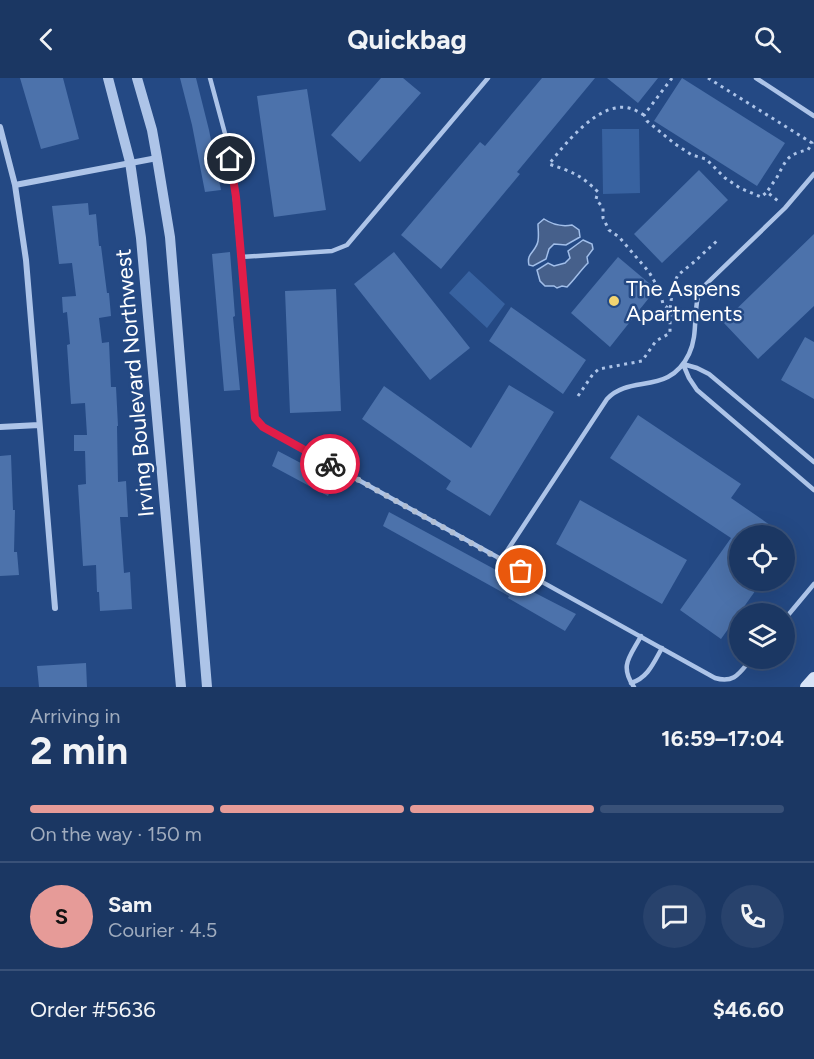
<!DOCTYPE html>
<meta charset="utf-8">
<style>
body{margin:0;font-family:Figtree,sans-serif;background:#28426c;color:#f1f3f6;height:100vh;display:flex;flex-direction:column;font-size:22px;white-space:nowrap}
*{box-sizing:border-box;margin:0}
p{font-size:20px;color:#a0acbe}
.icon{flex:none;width:33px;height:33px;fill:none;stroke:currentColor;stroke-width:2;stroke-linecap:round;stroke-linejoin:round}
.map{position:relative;height:609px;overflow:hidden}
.details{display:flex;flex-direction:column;background:#1b3763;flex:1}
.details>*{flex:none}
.buttons{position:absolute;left:729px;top:447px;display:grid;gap:12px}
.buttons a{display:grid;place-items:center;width:66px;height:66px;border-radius:50%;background:#1b3763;box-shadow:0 6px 24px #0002,0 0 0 2px #395178;font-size:30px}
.pin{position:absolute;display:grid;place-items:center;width:51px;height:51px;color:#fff;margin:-26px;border:3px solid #fff;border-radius:50%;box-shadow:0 2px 6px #0007}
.courier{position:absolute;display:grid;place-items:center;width:60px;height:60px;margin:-30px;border:4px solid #e11d48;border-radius:50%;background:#fff;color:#222;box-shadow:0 2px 8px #0007}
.headline em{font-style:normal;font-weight:700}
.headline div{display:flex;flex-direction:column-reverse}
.headline{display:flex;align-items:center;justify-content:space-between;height:102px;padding:0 30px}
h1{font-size:39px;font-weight:700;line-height:45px}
.bar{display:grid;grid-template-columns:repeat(4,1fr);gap:9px 6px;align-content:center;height:72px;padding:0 30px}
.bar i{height:8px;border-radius:4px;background:#395178}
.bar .active{background:#e69b98}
.bar p{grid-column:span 4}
.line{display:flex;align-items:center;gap:15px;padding:0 30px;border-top:2px solid #395178}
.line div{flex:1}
.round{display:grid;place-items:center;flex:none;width:63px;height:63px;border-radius:32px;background:#28426c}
header{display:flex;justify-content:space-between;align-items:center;height:78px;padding:0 30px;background:#1b3763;font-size:27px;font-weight:700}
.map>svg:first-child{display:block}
.green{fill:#3862a0}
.water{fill:#46608b;stroke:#a1bee9;stroke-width:1.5}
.building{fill:#4c72ab}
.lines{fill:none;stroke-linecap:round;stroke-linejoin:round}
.path{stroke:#adc4e8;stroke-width:3;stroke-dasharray:3 4.5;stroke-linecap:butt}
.service{stroke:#adc4e8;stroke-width:4.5}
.minor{stroke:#adc4e8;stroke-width:6}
.tertiary{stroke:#adc4e8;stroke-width:10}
.secondary{stroke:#d7e3f7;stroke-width:12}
.done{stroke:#b2bfd4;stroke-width:6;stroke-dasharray:0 10.8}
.route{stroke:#e11d48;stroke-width:8}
.poi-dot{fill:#f2d471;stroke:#244984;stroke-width:2}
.labels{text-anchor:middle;stroke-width:5;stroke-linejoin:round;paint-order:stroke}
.poi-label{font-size:22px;fill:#fff;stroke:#244984;text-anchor:start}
.street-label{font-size:22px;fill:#fff;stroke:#244984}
</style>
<header><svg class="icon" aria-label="back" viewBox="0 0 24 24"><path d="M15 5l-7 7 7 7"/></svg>Quickbag<svg class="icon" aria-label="search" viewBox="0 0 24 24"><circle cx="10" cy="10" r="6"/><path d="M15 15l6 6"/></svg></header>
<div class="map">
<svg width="814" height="609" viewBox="0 0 814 609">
<rect width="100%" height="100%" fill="#244984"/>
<path class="green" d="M602 51H639L640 115 603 116Z
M469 193 505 226 487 250 449 215Z"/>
<path class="water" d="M544 141C553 147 561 149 572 147L579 152 580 159 566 167 554 166 549 171 546 181 533 188 529 187C526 175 536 174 538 163 539 157 538 151 538 146Z
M583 162 592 166 593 171 587 179 588 185C580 193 575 201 567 209L562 208 557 210 554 208H545L540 203 537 192 548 185 554 188 565 185 570 180 568 173Z"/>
<path class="building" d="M20 0H63L79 61 41 71Z
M180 0H196L209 52 221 112 205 114 192 47Z
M381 0H403L421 15 360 84 331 57Z
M542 0H595L517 94 520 96 441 191 401 157 480 64 485 68Z
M607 0H658L638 25Z
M682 0 785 65 757 108 654 43Z
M307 11 326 132 274 139 257 18Z
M699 92 728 122 662 185 634 156Z
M88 125 89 137 96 136 99 168H101L107 215H109L111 238 99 240 102 265 109 264 111 309H116L118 348H117L118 404 126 403 128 439H120L124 495 130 494 132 531 100 533 99 514H97L96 487 83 488 78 407 86 406 85 373H74V357H87L85 325 71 326 67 267 70 266 67 234 63 235 62 219 76 218 72 185 59 186 52 128Z
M814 156V228L758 281 723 244Z
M230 174 235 238 233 239 240 312 224 313 212 176Z
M394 174 470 270 430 302 354 206Z
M618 179 656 211 610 269 571 235Z
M336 211 341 333 290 335 285 213Z
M511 229 586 282 563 316 489 263Z
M805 259 814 264V321L781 302Z
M509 307 554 334 490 438 446 411 451 403 362 341 384 308 471 370Z
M638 337 741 406 731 420 786 458H740V502H763L721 561 680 532 731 460 610 380Z
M278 373 335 403 328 418 272 388Z
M11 377 13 432H15L14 474H17L19 497 0 498V378Z
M580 422 687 482 662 526 556 466Z
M389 434 509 499 508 501 576 536 565 553 508 520 509 518 383 448Z
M86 585 87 609H39L37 588Z"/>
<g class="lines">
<path class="path" d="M672 0 644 37 647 43 675 66 692 77 706 81 725 100 740 110 761 119 767 114 778 123
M708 0 812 65 808 72C786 76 786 83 776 101 773 105 770 109 767 114
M644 37C640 35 636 32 632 31 601 20 566 65 549 86 572 94 580 96 598 114L596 121 603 130V140L609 152 619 159 649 194 660 213 663 226 670 232 673 207 678 197 694 184 719 161
M670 232V237H687
M578 318 593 296 599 291 642 283 656 263 670 255V237"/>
<path class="service" d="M210 0 227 63 233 99 254 334C255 341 258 345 263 349L715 600C735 606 740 594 752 580
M756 0 814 38
M241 179 332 173 347 167 488 0
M814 384 709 296 697 290 683 286 689 300 697 312 814 412
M501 482 607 321C630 296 669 318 689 276 699 255 692 232 700 212L785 130 814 96
M784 542 814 506
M631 605C648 600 654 584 662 570
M634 609C619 587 630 579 641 558"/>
<path class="minor" d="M0 49 15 107 26 182 55 530
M15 107 157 80
M0 349 39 347"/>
<path class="tertiary" d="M108 0 130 84 141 160 181 609
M137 0 152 52 157 80 170 159 207 609"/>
<path class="secondary" d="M806 609 814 600"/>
</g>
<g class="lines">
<path class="done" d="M330 386 521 493"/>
<path class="route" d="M230 81 236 119 255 340 263 349 330 386"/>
</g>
<circle class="poi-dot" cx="614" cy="223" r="6"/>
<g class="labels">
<g class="poi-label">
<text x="626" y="218">The Aspens<tspan x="626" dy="25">Apartments</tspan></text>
</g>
<g class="street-label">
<text transform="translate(134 305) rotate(-95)" y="8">Irving Boulevard Northwest</text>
</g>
</g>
</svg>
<div class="buttons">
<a><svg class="icon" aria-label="locate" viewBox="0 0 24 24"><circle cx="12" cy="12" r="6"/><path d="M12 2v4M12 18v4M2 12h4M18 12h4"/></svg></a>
<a><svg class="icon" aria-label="layers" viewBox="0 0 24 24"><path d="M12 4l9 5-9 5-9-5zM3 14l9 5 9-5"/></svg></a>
</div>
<div class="pin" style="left:521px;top:493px;background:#ea580c"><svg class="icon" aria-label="bag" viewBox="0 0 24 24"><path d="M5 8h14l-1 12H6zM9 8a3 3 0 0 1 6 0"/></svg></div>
<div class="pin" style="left:230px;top:81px;background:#1f2937"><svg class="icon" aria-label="home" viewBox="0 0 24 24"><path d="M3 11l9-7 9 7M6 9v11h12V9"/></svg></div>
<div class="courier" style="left:330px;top:386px"><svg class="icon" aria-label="bike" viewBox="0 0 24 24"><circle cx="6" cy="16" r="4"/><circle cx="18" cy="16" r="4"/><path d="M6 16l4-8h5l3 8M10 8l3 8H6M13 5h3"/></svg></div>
</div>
<section class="details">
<div class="headline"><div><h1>2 min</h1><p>Arriving in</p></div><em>16:59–17:04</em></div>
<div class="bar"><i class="active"></i><i class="active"></i><i class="active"></i><i></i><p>On the way · 150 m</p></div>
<div class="line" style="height:108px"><b class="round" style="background:#e69b98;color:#111">S</b><div><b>Sam</b><p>Courier · 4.5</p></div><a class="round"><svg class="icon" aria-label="chat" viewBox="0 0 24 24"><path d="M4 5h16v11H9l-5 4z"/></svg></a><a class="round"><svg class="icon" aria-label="phone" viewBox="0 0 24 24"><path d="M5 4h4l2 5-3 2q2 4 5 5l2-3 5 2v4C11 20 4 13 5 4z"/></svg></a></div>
<div class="line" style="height:78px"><div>Order #5636</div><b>$46.60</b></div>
</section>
